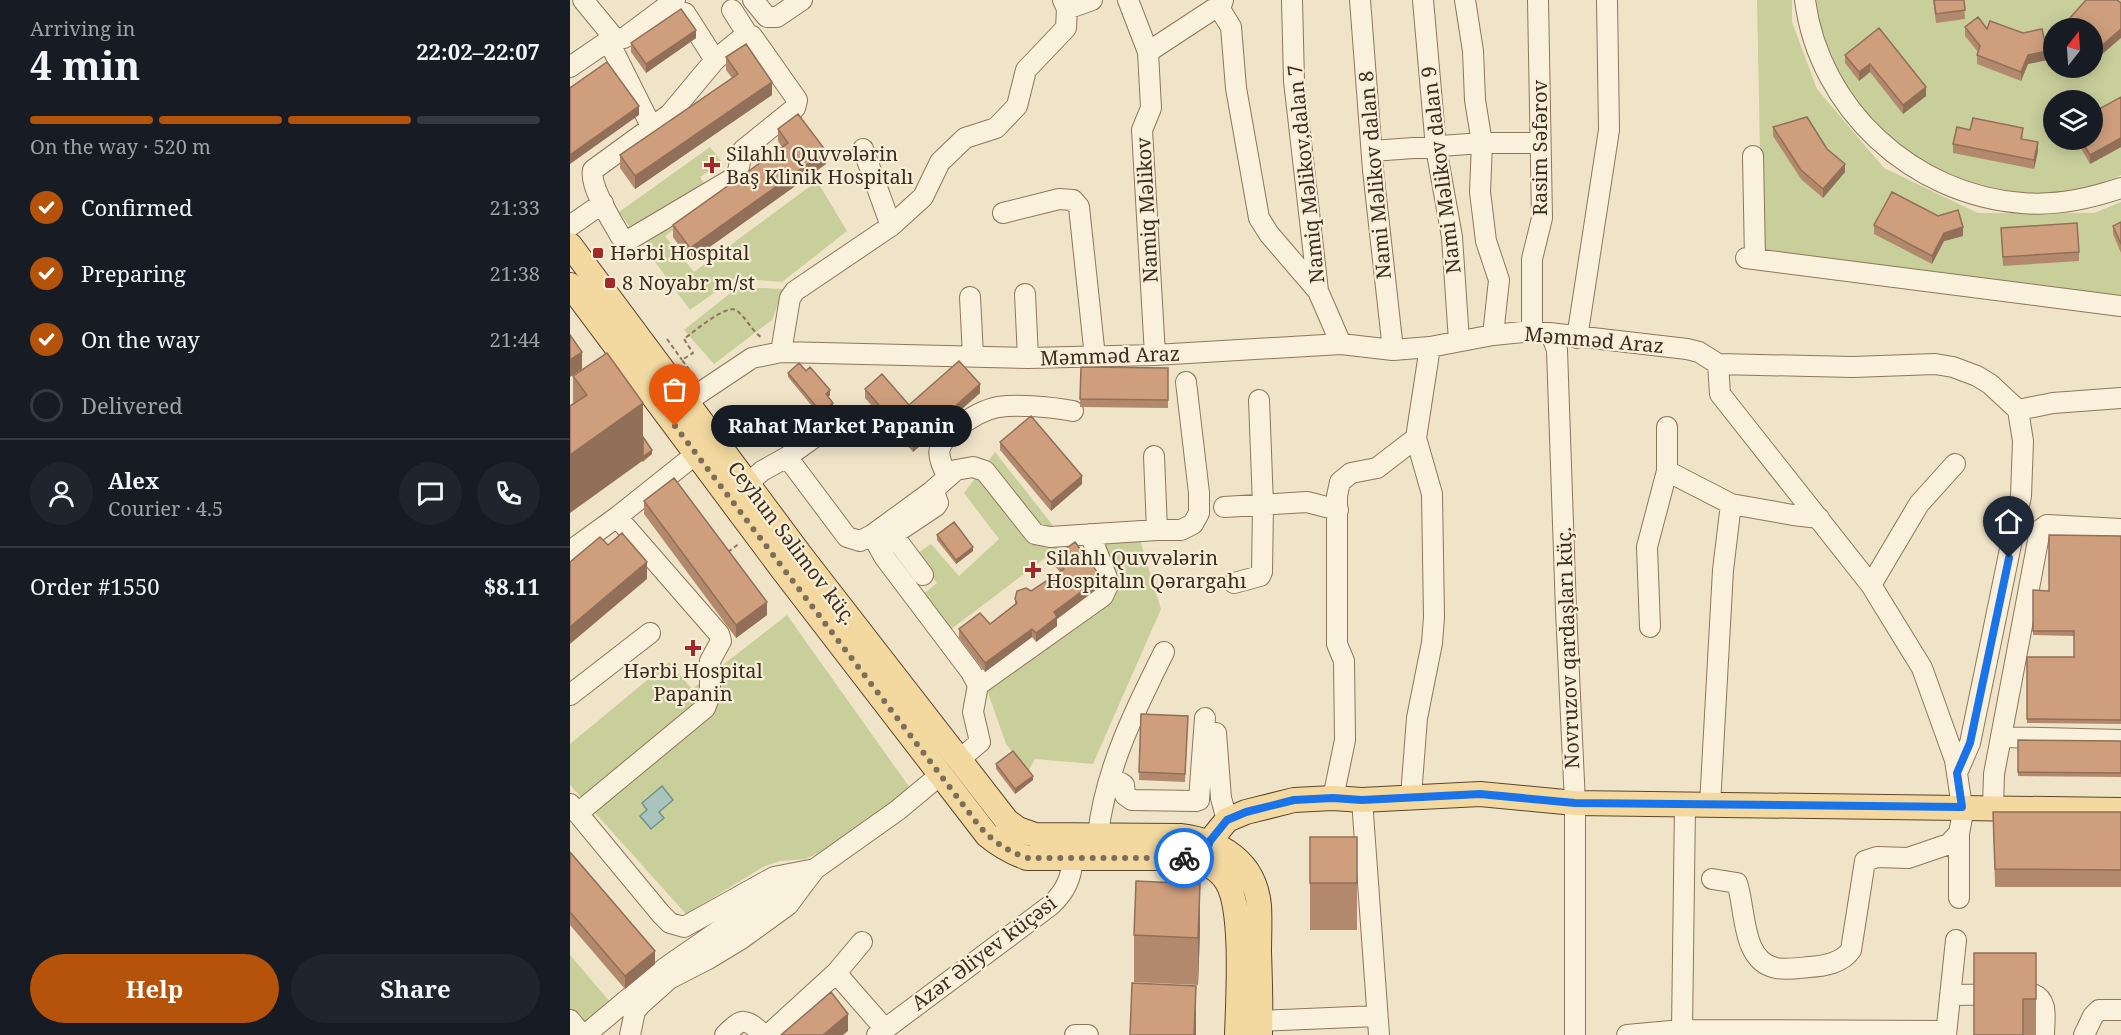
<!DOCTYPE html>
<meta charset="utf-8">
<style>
body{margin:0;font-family:"Noto Serif",serif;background:#20242c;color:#f1f3f6;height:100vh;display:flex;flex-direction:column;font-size:22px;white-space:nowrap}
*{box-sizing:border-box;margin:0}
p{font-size:20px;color:#9ea1a6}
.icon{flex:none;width:33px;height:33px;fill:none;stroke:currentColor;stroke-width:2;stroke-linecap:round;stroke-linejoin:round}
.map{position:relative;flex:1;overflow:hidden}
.details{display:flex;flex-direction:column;background:#171b24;width:570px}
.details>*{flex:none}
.needle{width:39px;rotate:17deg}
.buttons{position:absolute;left:1473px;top:18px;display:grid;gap:12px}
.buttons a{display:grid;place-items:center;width:60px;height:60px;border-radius:50%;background:#171b24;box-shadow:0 3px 15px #0003;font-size:30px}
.pin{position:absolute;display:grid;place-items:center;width:51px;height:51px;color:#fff;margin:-62px -26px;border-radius:50% 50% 50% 0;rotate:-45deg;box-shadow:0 0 6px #0007}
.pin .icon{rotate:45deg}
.courier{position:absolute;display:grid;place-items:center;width:60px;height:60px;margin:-30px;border:4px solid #1a73e8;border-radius:50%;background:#fff;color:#222;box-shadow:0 2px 8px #0007}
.bubble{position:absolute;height:42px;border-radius:21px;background:#171b24;box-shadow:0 3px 15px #0003;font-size:20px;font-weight:700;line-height:42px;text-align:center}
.overview em{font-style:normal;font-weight:700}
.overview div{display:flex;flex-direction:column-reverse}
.overview{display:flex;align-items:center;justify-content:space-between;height:102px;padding:0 30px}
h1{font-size:39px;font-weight:700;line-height:45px}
.bar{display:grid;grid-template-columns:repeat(4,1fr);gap:9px 6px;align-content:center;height:72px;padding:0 30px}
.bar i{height:8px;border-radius:4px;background:#363941}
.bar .selected{background:#b45309}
.bar p{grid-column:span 4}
.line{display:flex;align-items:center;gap:15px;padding:0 30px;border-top:2px solid #363941}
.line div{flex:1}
.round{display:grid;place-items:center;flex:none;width:63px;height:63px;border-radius:32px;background:#20242c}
ol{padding:0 30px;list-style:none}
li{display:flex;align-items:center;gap:18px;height:66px}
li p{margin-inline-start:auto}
li .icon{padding:6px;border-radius:50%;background:#b45309;color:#fff;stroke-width:4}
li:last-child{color:#9ea1a6}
li i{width:33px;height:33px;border:3px solid #363941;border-radius:50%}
.button{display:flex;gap:12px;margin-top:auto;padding:12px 30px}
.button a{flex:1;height:69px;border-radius:36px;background:#b45309;color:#fff;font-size:24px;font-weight:700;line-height:69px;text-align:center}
.button a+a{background:#20242c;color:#f1f3f6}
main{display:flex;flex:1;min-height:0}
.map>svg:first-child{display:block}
.green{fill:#c9cf9b;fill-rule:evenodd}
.water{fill:#a9c4bc;stroke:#6f938a;stroke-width:1.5}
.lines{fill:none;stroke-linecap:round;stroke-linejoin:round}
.minor-casing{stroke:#8d765c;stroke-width:22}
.major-casing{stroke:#5b4430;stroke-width:26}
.path{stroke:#8d765c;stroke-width:2;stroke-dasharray:4.5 3;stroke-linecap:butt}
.minor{stroke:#faf1dc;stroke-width:20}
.major{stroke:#f3d9a0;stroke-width:24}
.wall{fill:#b2896c}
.shaded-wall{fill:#916f58}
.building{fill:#cf9f7d;stroke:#916f58;stroke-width:1.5}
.done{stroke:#7c6e5b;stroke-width:6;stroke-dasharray:0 10.8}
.route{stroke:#1a73e8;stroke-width:8}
.poi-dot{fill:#9e2a2b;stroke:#f7eed8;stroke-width:2}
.labels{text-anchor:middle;stroke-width:4.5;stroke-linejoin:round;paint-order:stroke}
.street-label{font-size:20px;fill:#3d2e20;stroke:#f7eed8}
.poi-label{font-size:20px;fill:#3d2e20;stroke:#f7eed8;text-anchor:start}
</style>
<main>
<section class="details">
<div class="overview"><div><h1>4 min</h1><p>Arriving in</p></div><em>22:02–22:07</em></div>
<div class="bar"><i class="selected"></i><i class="selected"></i><i class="selected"></i><i></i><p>On the way · 520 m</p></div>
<ol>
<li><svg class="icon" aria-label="check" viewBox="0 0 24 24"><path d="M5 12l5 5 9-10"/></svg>Confirmed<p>21:33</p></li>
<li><svg class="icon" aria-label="check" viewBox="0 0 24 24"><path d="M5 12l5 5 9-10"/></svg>Preparing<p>21:38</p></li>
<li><svg class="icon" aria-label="check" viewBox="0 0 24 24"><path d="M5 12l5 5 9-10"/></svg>On the way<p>21:44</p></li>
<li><i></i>Delivered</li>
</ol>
<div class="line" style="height:108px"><a class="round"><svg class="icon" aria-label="person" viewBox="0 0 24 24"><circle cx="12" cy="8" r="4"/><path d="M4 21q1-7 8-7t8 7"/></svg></a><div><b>Alex</b><p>Courier · 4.5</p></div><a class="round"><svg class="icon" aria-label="chat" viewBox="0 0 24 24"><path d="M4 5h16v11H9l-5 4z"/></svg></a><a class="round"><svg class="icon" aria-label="phone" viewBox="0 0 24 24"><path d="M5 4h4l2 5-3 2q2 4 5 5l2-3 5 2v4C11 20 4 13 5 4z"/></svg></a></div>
<div class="line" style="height:78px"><div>Order #1550</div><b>$8.11</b></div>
<div class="button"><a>Help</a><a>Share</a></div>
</section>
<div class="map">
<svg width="1551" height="1035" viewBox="0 0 1551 1035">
<rect width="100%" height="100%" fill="#f0e4c8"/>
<path class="green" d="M1187 0H1222V22L1247 89 1314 168 1408 213H1524L1551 202V297L1192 252Z
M1244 0H1551V175C1472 211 1380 192 1315 136 1291 115 1274 86 1262 57 1255 40 1245 19 1244 0ZM1484 28H1522V68H1484ZM1484 100H1522V140H1484Z
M140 147 152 162 130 177 145 200 95 236 124 272 247 181 277 231 212 282 165 278 120 310 49 212Z
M168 287 214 289 202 320 144 364 114 330Z
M425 452 496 542 380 630 352 595 367 583 345 555 361 544 389 576 429 539 394 493Z
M568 533 591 609 523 764 465 759 458 772 436 744 417 690 544 592 530 540Z
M217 615 340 788 256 850 235 859 210 861 195 866 116 914 0 785V744L99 662 122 689Z
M0 955 41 1003 0 1035Z"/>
<path class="water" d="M92 786 103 800 89 812 94 818 81 829 70 816 77 810 72 803Z"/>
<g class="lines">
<g class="minor-casing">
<path id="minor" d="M183 0 197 17H207L232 0
M493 0 497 9 522 0
M558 0 578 52 581 108 572 130 585 355
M722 0 724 81 748 291 771 344
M790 0 803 170 823 350
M853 0 866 148 882 237 889 341
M895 0 903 51 905 100 912 143 910 192 916 241 929 280 923 335
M1235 0C1249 109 1343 195 1452 203 1486 206 1519 199 1551 188
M650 9 661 27 666 88 689 218 699 234 748 291
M162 10 178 35
M115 13 145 60
M178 35 182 36 223 94 227 100 225 108 173 150C169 159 171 168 165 177L57 241 51 237C43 223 19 186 23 170L100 114 145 60 173 37Z
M41 39 54 38 105 0
M39 42 82 128
M578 52 642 10 650 9 653 0
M0 67 41 39V34L13 0
M293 149 321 226 353 197 370 162 395 138 426 128 447 106 456 70 496 28 497 9
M802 151 912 143H970
M1183 156 1185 259
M433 213 489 199 503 200 509 207 525 357
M0 226 33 203
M1176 258 1551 306
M455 294 458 358
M400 297 403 356
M962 331V259L972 218 968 0
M981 334 987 350 996 610 1005 803V1035
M1007 338 1039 130 1037 0
M211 352 220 298 225 291 321 226
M1148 364 1150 394 1301 585 1352 668 1385 760 1392 807
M116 402 182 358 211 352 458 358 585 355 771 344 823 350 860 347 923 335 962 331 1117 349 1129 352 1148 364 1283 367 1365 364 1383 367 1407 376 1420 384 1448 410 1453 441 1451 496 1400 743 1387 773
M1448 410 1483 403 1551 398
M1097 427V471
M584 456 587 530
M217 457 274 416
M377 476C366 453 365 446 386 429 398 419 412 410 428 407 448 404 482 407 503 411
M177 484 192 471 217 457 277 537 290 541 302 535 361 492 386 470 403 467 415 471 465 534 480 537 587 530H611L623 524 629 513V493L616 382
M654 507 737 502 768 510
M330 530 366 506 368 503 366 497 361 492
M302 535 315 558 401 672 408 685 403 712 410 742 389 760
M323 535 353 575
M0 551 47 517 126 454
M664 583 690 576 692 572 693 505 689 400
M1301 585 1349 504 1385 464
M1080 627 1077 547 1097 471 1161 504 1223 515 1249 518
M408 685 533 596 539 583 520 534
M0 695 80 633
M646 733 651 798 657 820
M1431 737 1551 740
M540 780 551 783 554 785 555 795 562 800 626 801 629 800 635 718
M841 796 847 718 862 643 864 617 862 494 846 438 860 347
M763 798 775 740 774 661 767 644V496L770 482 781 473 807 468 846 438
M792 800 809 1035
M0 804 91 914 100 923 114 927 204 877 245 869 328 810 370 775
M1140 805 1153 570 1161 504
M1423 808 1424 774 1470 530 1477 525 1551 529
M8 813 135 708 140 695V661L151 641 149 634 47 517
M528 835C535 770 565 710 594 652
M1142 879 1167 883C1176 909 1171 961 1206 968 1217 970 1229 968 1239 967 1255 966 1272 963 1281 950L1295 861 1307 857 1338 858 1379 844 1389 833 1394 808
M1389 898V833
M266 973 315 1029
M1380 995 1463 994C1479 1000 1474 1020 1474 1035
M0 1020 12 1035
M690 1021 807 1016
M1112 1030 1115 805
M15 1035 95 968 180 909 245 869 218 905 171 939 138 959 99 979 71 1004 65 1011 60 1035
M155 1035C173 1017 175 1018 194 1035
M198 1035 266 973 292 942
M307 1035 481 905C496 891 501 878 503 859
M505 1035H518
M1057 1035 1112 1030 1376 1031
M1376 1035 1386 940
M1514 1035 1523 1016 1529 1010H1551"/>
</g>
<g class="major-casing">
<path id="major" d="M0 245 232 557 437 821 448 829 465 835 610 836C650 841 685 861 689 906 690 921 689 937 689 952 690 980 691 1007 690 1035
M0 285 212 569 417 835C430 846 441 852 457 858H618C633 862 648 867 657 882 674 910 668 1000 667 1035
M635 855 640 841 657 820 676 812 724 800 763 798 792 800 910 794 1005 803 1551 810"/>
</g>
<path class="path" d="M97 339 112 360
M124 376 112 360 123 353 114 339C122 333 156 304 166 310 174 315 182 331 192 338
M158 552 170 543"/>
<use href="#minor" class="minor"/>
<use href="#major" class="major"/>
</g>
<path class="wall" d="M1363 0H1394L1395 19 1366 23Z
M1395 27 1417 29 1477 60 1458 64 1451 81 1407 64V55L1408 52 1395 36Z
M1309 28 1356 96 1333 114 1300 72 1289 81 1275 63V55Z
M126 38 76 73 61 52V43Z
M156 57 202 95 65 189 50 168V155L162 78 156 70Z
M1551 97V147L1520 164 1508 143V140H1522Z
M1203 127 1257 149 1275 172 1253 198 1231 179 1203 136Z
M208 129 256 164 120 261 103 237V225L212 147 208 141Z
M1400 130 1453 136 1452 139 1468 151 1464 169 1383 153V144Z
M1551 222V253L1543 234V226Z
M1304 225 1393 236 1374 241 1362 264 1304 234Z
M1431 228 1509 252V261L1433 266Z
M511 367 598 368V408L510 407Z
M236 371 260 395 258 397 263 407 251 417 218 377V373Z
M3 376 73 437 82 454 73 462 3 404Z
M295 389 339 405 410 393 343 452 295 398Z
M430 442 512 484 481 511 430 450Z
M74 501 197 615 166 638 74 514Z
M367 535 403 551 386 564 367 540Z
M1551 536V724L1457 723V657H1504V636L1463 635V590L1479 591Z
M485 557 531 586 487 619V626L466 642 462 637 415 672 389 638V629L420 624 445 604V599L461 591 490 572 485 566Z
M571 714 618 716 615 782 569 780Z
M1448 740 1551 741V777L1448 776Z
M426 764 463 780 445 794 426 769Z
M1423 812H1551V887H1425Z
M740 837H787V930H740Z
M0 852 85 964 55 989 0 925Z
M630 931 628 985 564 982V935Z
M1466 953V1035H1404Z"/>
<path class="shaded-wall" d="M1551 29V38L1522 63V54Z
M126 30V38L76 73V64Z
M1477 51V60L1458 64 1451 81V72L1458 55Z
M1300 64V72L1289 81V72Z
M202 82V95L65 189V176Z
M1356 87V96L1333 114V105Z
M69 106V115L0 164V155Z
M1551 138V147L1520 164V155Z
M1468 142V151L1464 169V160Z
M256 151V164L120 261V248Z
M1275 164V172L1253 198V189Z
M1393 227V236L1374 241 1362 264V256L1374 233Z
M12 352V369L0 377V360Z
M410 384V393L343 452V444Z
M260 390V395L256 399V394Z
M73 403V457L82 450V454L0 513V455Z
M263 403V407L251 417V412Z
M512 476V484L481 511V502Z
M403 547V551L386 564V560Z
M77 562V579L0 644V627Z
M531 577V586L487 619V626L466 642V633L484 612Z
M197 602V615L166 638V625Z
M462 629V637L415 672V663Z
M463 776V780L445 794V789Z
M630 884V931L628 985V938Z
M85 951V964L55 989V976Z
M626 986V1035H624Z
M278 1014V1031L273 1035H253Z"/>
<path class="building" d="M1364 0H1394L1395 10 1366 14Z
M1516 0H1547L1551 3V29L1522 54V28H1491Z
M111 9 126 30 76 64 61 43Z
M1408 17 1417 29 1420 21 1453 33 1472 29 1477 51 1458 55 1451 72 1407 55 1410 46 1395 27Z
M1309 28 1356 87 1333 105 1300 64 1289 72 1275 55Z
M176 44 202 82 65 176 50 155 168 74 156 57Z
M37 62 69 106 0 155V88Z
M1551 97V138L1520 155 1511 140H1522V113Z
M228 114 256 151 120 248 103 225 218 143 208 129Z
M1237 117 1257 149 1275 164 1253 189 1231 170 1203 127Z
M1403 118 1453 128 1451 139 1468 142 1464 160 1383 144 1387 127 1400 130Z
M1322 192 1368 216 1388 210 1393 227 1374 233 1362 256 1304 225Z
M1551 222V244L1543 226Z
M1507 223 1509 252 1433 257 1431 228Z
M0 335 12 352 0 360Z
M37 353 73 403 0 455V406L17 395 3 376Z
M389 361 410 384 343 444 295 389 312 374 339 405Z
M229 363 236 371 240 367 260 390 256 394 263 403 251 412 218 373Z
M511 367 598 368V400L510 399Z
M461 416 512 476 481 502 430 442Z
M73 437 82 450 73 457Z
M104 478 197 602 166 625 74 501Z
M384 522 403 547 386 560 367 535Z
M52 533 77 562 0 627V562L30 537 38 545Z
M1479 535 1551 536V720L1457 719V657H1504V631H1463V590L1479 591Z
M505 542 531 577 484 612 487 617 466 633 462 629 415 663 389 629 410 613 420 624 447 603 445 599 447 591 456 588 461 591 494 569 485 557Z
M571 714 618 716 615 774 569 772Z
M1448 740 1551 741V773L1448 772Z
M443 751 463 776 445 789 426 764Z
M1423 812H1551V870L1425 869Z
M740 837H787V883H740Z
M0 852 85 951 55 976 0 912Z
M566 881 630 884 628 938 564 935Z
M1404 953H1466V999H1453V1035H1404Z
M562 983 626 986 624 1035H560Z
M261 992 278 1014 253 1035H211Z"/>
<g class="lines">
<path class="done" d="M105 426 410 827C424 842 437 851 457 858H614"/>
<path class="route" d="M614 858 633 861 640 841 657 820 676 812 724 800 763 798 792 800 910 794 1005 803 1392 807 1387 773 1400 743 1439 558"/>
</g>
<g class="poi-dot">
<path d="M139 156h6v6h6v6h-6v6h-6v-6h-6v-6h6z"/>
<rect x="22" y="247" width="12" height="12" rx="3"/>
<rect x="34" y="277" width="12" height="12" rx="3"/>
<path d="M460 561h6v6h6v6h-6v6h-6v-6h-6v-6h6z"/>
<path d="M120 639h6v6h6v6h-6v6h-6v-6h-6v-6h6z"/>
</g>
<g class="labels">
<g class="street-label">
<text transform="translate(970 148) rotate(-90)" y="7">Rasim Səfərov</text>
<text transform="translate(871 170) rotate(-97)" y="7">Nami Məlikov dalan 9</text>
<text transform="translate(736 174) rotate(-96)" y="7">Namiq Məlikov,dalan 7</text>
<text transform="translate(805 175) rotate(-95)" y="7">Nami Məlikov dalan 8</text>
<text transform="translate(577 210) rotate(-93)" y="7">Namiq Məlikov</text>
<text transform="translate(1024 340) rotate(5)" y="7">Məmməd Araz</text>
<text transform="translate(540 356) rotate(-2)" y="7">Məmməd Araz</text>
<text transform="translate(222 543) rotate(53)" y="7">Ceyhun Səlimov küç.</text>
<text transform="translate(998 648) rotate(-92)" y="7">Novruzov qardaşları küç.</text>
<text transform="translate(414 953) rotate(-37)" y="7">Azər Əliyev küçəsi</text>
</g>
<g class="poi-label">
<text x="156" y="161">Silahlı Quvvələrin<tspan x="156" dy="23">Baş Klinik Hospitalı</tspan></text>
<text x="40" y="260">Hərbi Hospital</text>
<text x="52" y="290">8 Noyabr m/st</text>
<text x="476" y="565">Silahlı Quvvələrin<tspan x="476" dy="23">Hospitalın Qərargahı</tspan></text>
<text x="123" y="678" text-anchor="middle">Hərbi Hospital<tspan x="123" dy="23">Papanin</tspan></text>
</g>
</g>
</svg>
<div class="buttons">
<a><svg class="needle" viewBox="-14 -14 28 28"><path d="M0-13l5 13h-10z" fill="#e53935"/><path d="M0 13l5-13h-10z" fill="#9ea1a6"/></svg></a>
<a><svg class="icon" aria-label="layers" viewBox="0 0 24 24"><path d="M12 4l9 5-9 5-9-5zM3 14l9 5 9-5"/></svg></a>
</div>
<div class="pin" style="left:105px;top:426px;background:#ea580c"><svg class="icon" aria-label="bag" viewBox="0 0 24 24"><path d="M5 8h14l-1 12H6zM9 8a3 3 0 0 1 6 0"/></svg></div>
<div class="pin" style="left:1439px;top:558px;background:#1f2937"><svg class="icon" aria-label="home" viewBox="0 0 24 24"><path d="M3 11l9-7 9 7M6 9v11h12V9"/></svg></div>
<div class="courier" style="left:614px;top:858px"><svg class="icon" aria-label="bike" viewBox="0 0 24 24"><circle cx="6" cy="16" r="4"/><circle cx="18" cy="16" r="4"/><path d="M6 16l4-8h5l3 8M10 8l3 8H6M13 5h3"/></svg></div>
<div class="bubble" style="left:141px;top:405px;width:261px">Rahat Market Papanin</div>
</div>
</main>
